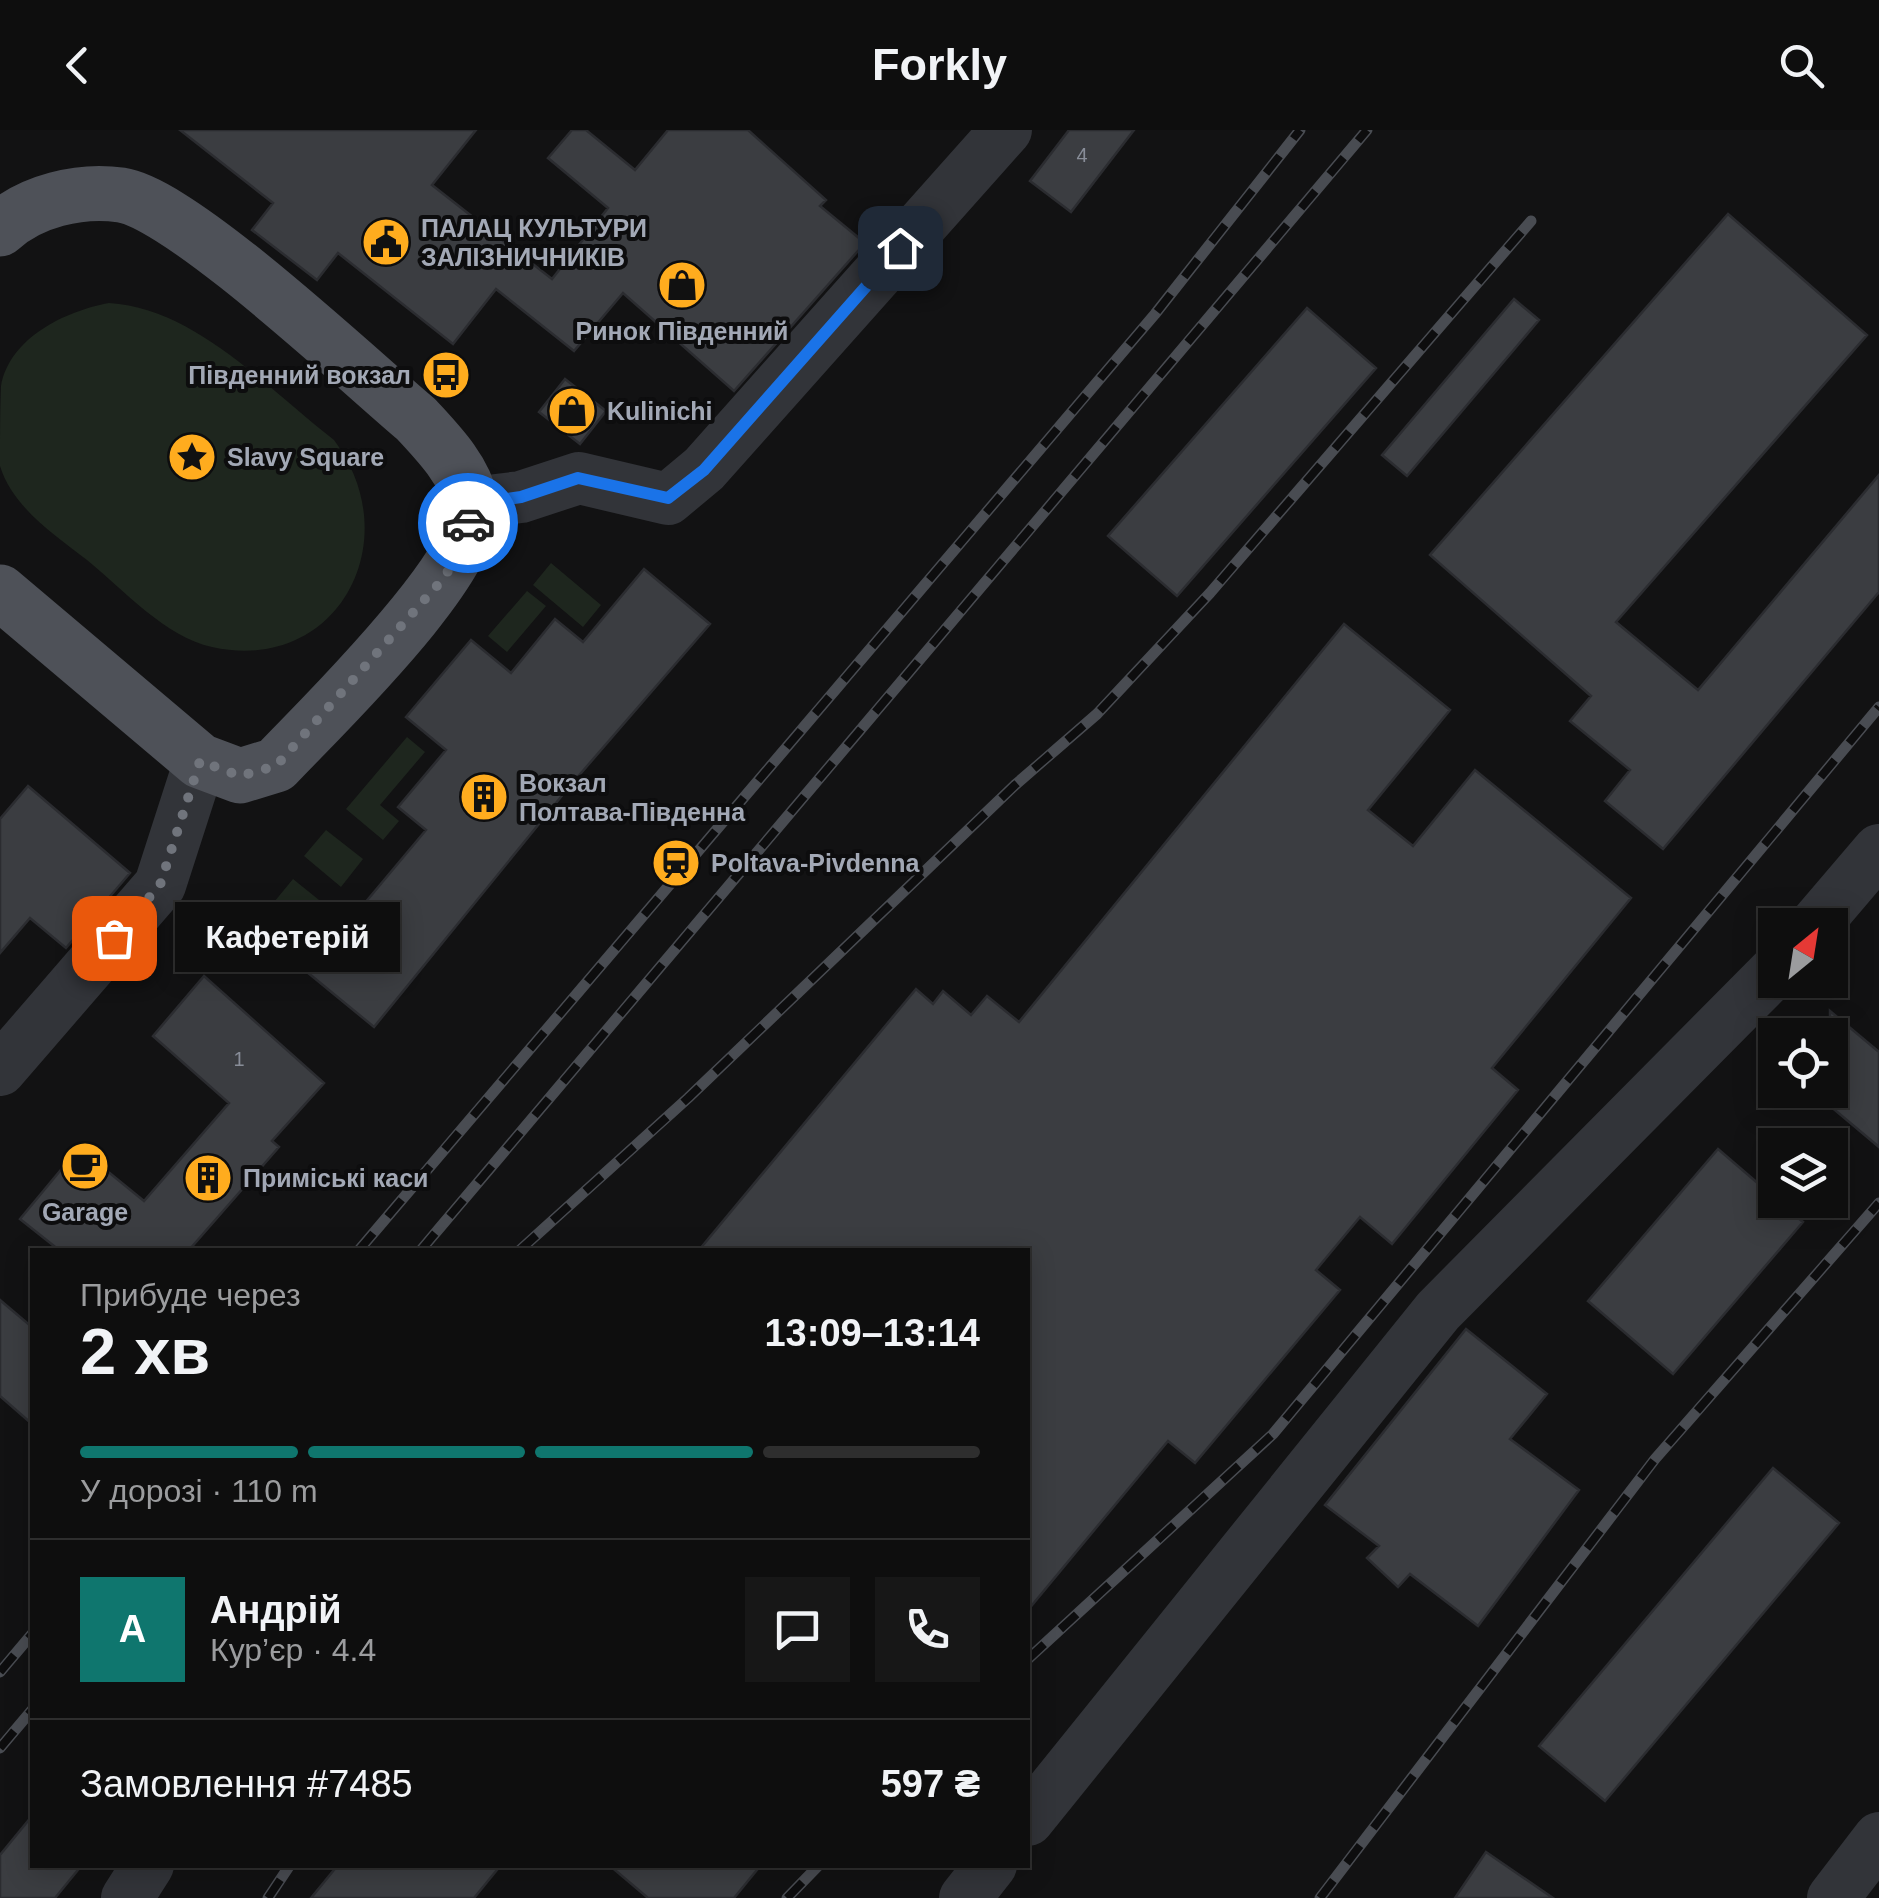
<!DOCTYPE html>
<html lang="uk">
<meta charset="utf-8">
<style>
body{margin:0;font-family:Arial,sans-serif;background:#171717;color:#f1f3f6;height:100vh;display:flex;flex-direction:column;font-size:38px;white-space:nowrap}
*{box-sizing:border-box;margin:0}
p{font-size:32px;color:#9b9c9e}
.icon{flex:none;width:55px;height:55px;fill:none;stroke:currentColor;stroke-width:2;stroke-linecap:round;stroke-linejoin:round}
.map{position:relative;flex:1;overflow:hidden}
.side{position:absolute;left:30px;top:1118px;width:1000px;height:620px;display:flex;flex-direction:column;background:#0e0e0e;border-radius:0px;box-shadow:0 5px 25px #0003,0 0 0 2px #2e2e2e}
.side>*{flex:none}
.needle{width:65px;rotate:30deg}
.buttons{position:absolute;left:1758px;top:778px;display:grid;gap:20px}
.buttons a{display:grid;place-items:center;width:90px;height:90px;border-radius:0px;background:#0e0e0e;box-shadow:0 5px 25px #0003,0 0 0 2px #2e2e2e;font-size:50px}
.pin{position:absolute;display:grid;place-items:center;width:85px;height:85px;color:#fff;margin:-42px;border-radius:20px;box-shadow:0 5px 15px #0006}
.courier{position:absolute;display:grid;place-items:center;width:100px;height:100px;margin:-50px;border:8px solid #1a73e8;border-radius:50%;background:#fff;color:#222;box-shadow:0 2px 12px #0007}
.bubble{position:absolute;height:70px;border-radius:0px;background:#0e0e0e;box-shadow:0 5px 25px #0003,0 0 0 2px #2e2e2e;font-size:32px;font-weight:600;line-height:70px;text-align:center}
.headline em{font-style:normal;font-weight:600}
.headline div{display:flex;flex-direction:column-reverse}
.headline{display:flex;align-items:center;justify-content:space-between;height:170px;padding:0 50px}
h1{font-size:65px;font-weight:600;line-height:75px}
.bar{display:grid;grid-template-columns:repeat(4,1fr);gap:15px 10px;align-content:center;height:120px;padding:0 50px}
.bar i{height:12px;border-radius:8px;background:#2e2e2e}
.bar .current{background:#0f766e}
.bar p{grid-column:span 4}
.line{display:flex;align-items:center;gap:25px;padding:0 50px;border-top:2px solid #2e2e2e}
.line div{flex:1}
.round{display:grid;place-items:center;flex:none;width:105px;height:105px;border-radius:0px;background:#171717}
header{display:flex;justify-content:space-between;align-items:center;height:130px;padding:0 50px;background:#0e0e0e;font-size:45px;font-weight:600}
.map>svg:first-child{display:block}
.green{fill:#1e261e}
.building{fill:#3b3d41;stroke:#2b2c30;stroke-width:2.5}
.lines{fill:none;stroke-linecap:round;stroke-linejoin:round}
.minor{stroke:#323439;stroke-width:52}
.major{stroke:#4e5158;stroke-width:55}
.rail-casing{stroke:#494c52;stroke-width:11}
.rail{stroke:#0d0d0e;stroke-width:8;stroke-dasharray:22;stroke-linecap:butt}
.done{stroke:#70747c;stroke-width:10;stroke-dasharray:0 18}
.route{stroke:#1a73e8;stroke-width:12}
.labels{text-anchor:middle;stroke-width:8;stroke-linejoin:round;paint-order:stroke}
.number-label{font-size:20px;fill:#888d98}
.poi-label{font-size:25px;font-weight:bold;fill:#a2a8b5;stroke:#0d0d0e;text-anchor:start}
</style>
<header><svg class="icon" aria-label="back" viewBox="0 0 24 24"><path d="M15 5l-7 7 7 7"/></svg>Forkly<svg class="icon" aria-label="search" viewBox="0 0 24 24"><circle cx="10" cy="10" r="6"/><path d="M15 15l6 6"/></svg></header>
<div class="map">
<svg width="1879" height="1768" viewBox="0 0 1879 1768">
<rect width="100%" height="100%" fill="#121213"/>
<path class="green" d="M109 173C195 178 268 259 334 310 409 410 338 545 212 517 165 507 123 459 87 430 55 405 13 378 0 336 0 311 0 281 1 256 10 207 66 181 109 173Z
M551 433 601 475 583 497 533 455Z
M527 461 546 476 507 522 488 506Z
M407 607 425 622 380 675 399 691 383 710 346 679Z
M326 700 363 729 341 757 304 726Z
M293 749 324 774 287 820 256 794Z"/>
<path class="building" d="M180 0H476L432 55 552 149 608 78 548 28 572 0H586L635 40 668 0H748L826 70 820 76 865 113 734 261 623 163 574 221 496 159 453 214 338 123 317 150 252 100 273 73Z
M1069 0H1134L1071 82 1030 51Z
M1728 84 1867 205 1616 492 1698 560 1879 345V462L1663 719 1605 671 1630 640 1570 591 1591 566 1430 425Z
M1514 169 1539 190 1407 346 1382 325Z
M1307 178 1376 238 1177 466 1108 406Z
M565 249 606 281 580 314 539 282Z
M644 439 710 494 569 657 374 897 307 842 426 700 398 677 446 620 406 587 471 510 511 543 555 489 583 512Z
M1344 494 1450 580 1368 680 1413 716 1475 640 1631 768 1492 938 1518 960 1392 1114 1360 1087 1316 1140 1340 1160 1195 1333 1168 1311 1028 1480V1120H699L916 859 933 874 943 861 971 885 987 866 1019 892Z
M28 656 130 743 66 818 30 788 0 823V689Z
M204 846 324 953 272 1011 279 1017 189 1120H59L20 1089 79 1018 144 1071 229 973 153 906Z
M1830 881 1879 922V1017L1830 976Z
M1718 1019 1803 1092 1673 1244 1588 1171Z
M0 1170 32 1197V1294L0 1266Z
M1466 1199 1547 1264 1510 1309 1579 1360 1478 1496 1410 1444 1398 1457 1367 1428 1379 1416 1325 1375Z
M1773 1338 1839 1393 1605 1671 1539 1616Z
M32 1686V1735H82L55 1768H0V1725Z
M1486 1722 1553 1768H1455Z
M338 1735H501L474 1768H311Z
M609 1735H761L734 1768H648Z"/>
<g class="lines">
<path class="minor" d="M471 373 521 367 579 348 668 369 704 339 1006 0
M1815 795 1879 720
M0 940 160 755 200 631
M1028 1690 1438 1181 1775 841
M127 1768 148 1735
M965 1768 991 1735
M1833 1768 1879 1708"/>
<path class="major" d="M0 99C30 71 80 59 121 65 182 74 359 241 416 289 437 312 465 340 471 372 482 434 320 588 276 635L240 646 200 631 0 462"/>
<g class="rail-casing">
<path id="rail" d="M359 1120 1155 184 1300 0
M421 1120 1367 0
M520 1120 688 968 1015 655 1097 584 1210 463 1531 91
M1028 1529 1273 1304 1879 577
M0 1542 32 1504
M0 1618 32 1580
M268 1768 290 1735
M787 1768 819 1735
M1320 1768 1655 1329 1879 1073"/>
</g>
<use href="#rail" class="rail"/>
</g>
<g class="lines">
<path class="done" d="M114 808 160 755 200 631 240 646 276 636 443 449 465 414 468 393"/>
<path class="route" d="M468 393 471 374 521 367 578 348 668 368 704 340 900 118"/>
</g>
<defs>
<g id="civic-disc" transform="scale(2.5)"><circle r="9.5" fill="#ffac1e" stroke="#0d0d0e"/><path d="M-.6-6.5H3V-4.5H.6V-3L4-1V1h2V6H-6V1h2V-1L-.6-3ZM-1.2 2.5V6h2.4V2.5Z" fill="#111"/></g>
<g id="shop-disc" transform="scale(2.5)"><circle r="9.5" fill="#ffac1e" stroke="#0d0d0e"/><path d="M-5-2.5h2.3a2.7 3.5 0 0 1 5.4 0H5L5.5 6h-11ZM-1.5-2.5h3a1.5 2.3 0 0 0-3 0Z" fill="#111"/></g>
<g id="bus-disc" transform="scale(2.5)"><circle r="9.5" fill="#ffac1e" stroke="#0d0d0e"/><path d="M-5-6H5V4H4V6H2V4H-2V6H-4V4H-5ZM-3.5-4V0h7V-4ZM-3.5 1.2v1.5H-2V1.2ZM2 1.2v1.5H3.5V1.2Z" fill="#111"/></g>
<g id="sight-disc" transform="scale(2.5)"><circle r="9.5" fill="#ffac1e" stroke="#0d0d0e"/><path d="M0-6L1.8-2.2L6-1.7L2.9 1.2L3.7 5.4L0 3.3L-3.7 5.4L-2.9 1.2L-6-1.7L-1.8-2.2Z" fill="#111"/></g>
<g id="building-disc" transform="scale(2.5)"><circle r="9.5" fill="#ffac1e" stroke="#0d0d0e"/><path d="M-4-6H4V6H1V3H-1V6H-4ZM-2.5-4.3h1.7v1.8h-1.7ZM.8-4.3h1.7v1.8H.8ZM-2.5-1h1.7V.8h-1.7ZM.8-1h1.7V.8H.8Z" fill="#111"/></g>
<g id="station-disc" transform="scale(2.5)"><circle r="9.5" fill="#ffac1e" stroke="#0d0d0e"/><path d="M-3-6H3Q5-6 5-4V2Q5 4 3 4L4.5 6H3L1.5 4h-3L-3 6H-4.5L-3 4Q-5 4-5 2V-4Q-5-6-3-6ZM-3.5-4v3h7v-3ZM-3.5 1v1.5H-2V1ZM2 1v1.5H3.5V1Z" fill="#111"/></g>
<g id="cafe-disc" transform="scale(2.5)"><circle r="9.5" fill="#ffac1e" stroke="#0d0d0e"/><path d="M-5.5-4.5H6V0H3Q3 3.5 0 3.5H-2.5Q-5.5 3.5-5.5 0ZM3-3.2v2h1.7v-2ZM-6 4.5H4V6H-6Z" fill="#111"/></g>
</defs>
<g fill-rule="evenodd">
<use href="#civic-disc" x="386" y="112"/>
<use href="#shop-disc" x="682" y="155"/>
<use href="#bus-disc" x="446" y="245"/>
<use href="#shop-disc" x="572" y="281"/>
<use href="#sight-disc" x="192" y="327"/>
<use href="#building-disc" x="484" y="667"/>
<use href="#station-disc" x="676" y="733"/>
<use href="#cafe-disc" x="85" y="1036"/>
<use href="#building-disc" x="208" y="1048"/>
</g>
<g class="labels">
<g class="number-label">
<text x="1082" y="32">4</text>
<text x="239" y="936">1</text>
</g>
<g class="poi-label">
<text x="421" y="107">ПАЛАЦ КУЛЬТУРИ<tspan x="421" dy="29">ЗАЛIЗНИЧНИКIВ</tspan></text>
<text x="682" y="210" text-anchor="middle">Ринок Південний</text>
<text x="411" y="254" text-anchor="end">Південний вокзал</text>
<text x="607" y="290">Kulinichi</text>
<text x="227" y="336">Slavy Square</text>
<text x="519" y="662">Вокзал<tspan x="519" dy="29">Полтава-Південна</tspan></text>
<text x="711" y="742">Poltava-Pivdenna</text>
<text x="243" y="1057">Приміські каси</text>
<text x="85" y="1091" text-anchor="middle">Garage</text>
</g>
</g>
</svg>
<div class="buttons">
<a><svg class="needle" viewBox="-14 -14 28 28"><path d="M0-13l5 13h-10z" fill="#e53935"/><path d="M0 13l5-13h-10z" fill="#9b9c9e"/></svg></a>
<a><svg class="icon" aria-label="locate" viewBox="0 0 24 24"><circle cx="12" cy="12" r="6"/><path d="M12 2v4M12 18v4M2 12h4M18 12h4"/></svg></a>
<a><svg class="icon" aria-label="layers" viewBox="0 0 24 24"><path d="M12 4l9 5-9 5-9-5zM3 14l9 5 9-5"/></svg></a>
</div>
<div class="pin" style="left:114px;top:808px;background:#ea580c"><svg class="icon" aria-label="bag" viewBox="0 0 24 24"><path d="M5 8h14l-1 12H6zM9 8a3 3 0 0 1 6 0"/></svg></div>
<div class="pin" style="left:900px;top:118px;background:#1f2937"><svg class="icon" aria-label="home" viewBox="0 0 24 24"><path d="M3 11l9-7 9 7M6 9v11h12V9"/></svg></div>
<div class="courier" style="left:468px;top:393px"><svg class="icon" aria-label="car" viewBox="0 0 24 24"><path d="M5 17H2v-5l4-1 3-4h7l3 4 3 1v5h-3M9 17h6M6 11h13"/><circle cx="7" cy="17" r="2"/><circle cx="17" cy="17" r="2"/></svg></div>
<div class="bubble" style="left:175px;top:772px;width:225px">Кафетерій</div>
<section class="side">
<div class="headline"><div><h1>2 хв</h1><p>Прибуде через</p></div><em>13:09–13:14</em></div>
<div class="bar"><i class="current"></i><i class="current"></i><i class="current"></i><i></i><p>У дорозі · 110 m</p></div>
<div class="line" style="height:180px"><b class="round" style="background:#0f766e;color:#fff">А</b><div><b>Андрій</b><p>Кур’єр · 4.4</p></div><a class="round"><svg class="icon" aria-label="chat" viewBox="0 0 24 24"><path d="M4 5h16v11H9l-5 4z"/></svg></a><a class="round"><svg class="icon" aria-label="phone" viewBox="0 0 24 24"><path d="M5 4h4l2 5-3 2q2 4 5 5l2-3 5 2v4C11 20 4 13 5 4z"/></svg></a></div>
<div class="line" style="height:130px"><div>Замовлення #7485</div><b>597 ₴</b></div>
</section>
</div>
